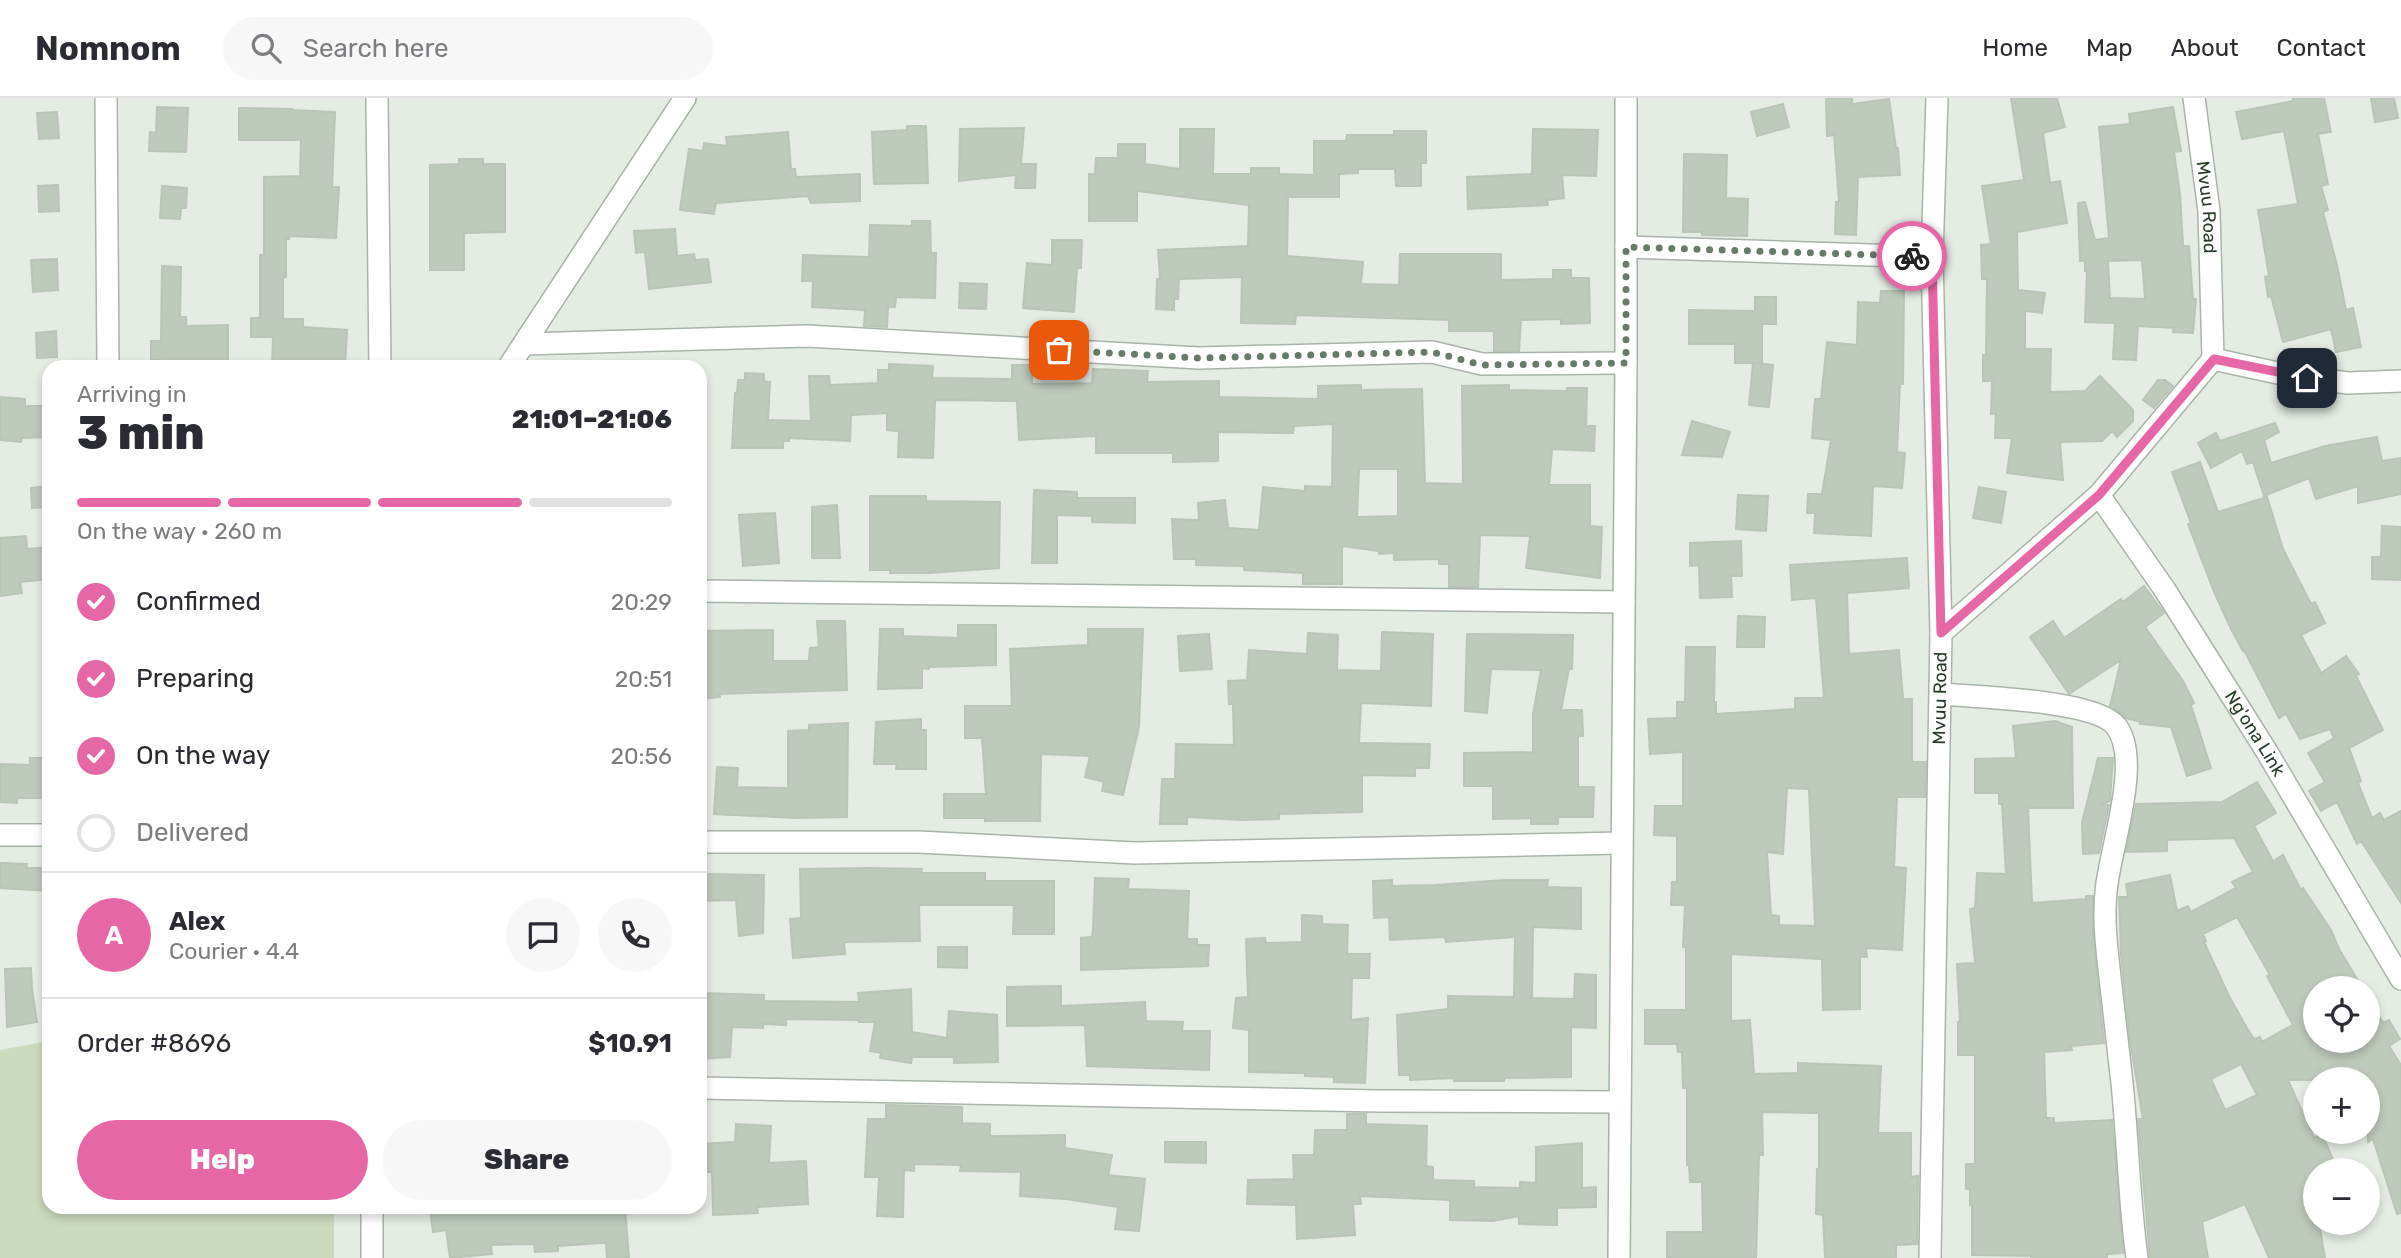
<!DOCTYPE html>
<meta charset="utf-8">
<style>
body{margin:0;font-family:Rubik,sans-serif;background:#f7f7f7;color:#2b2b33;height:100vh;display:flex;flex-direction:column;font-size:26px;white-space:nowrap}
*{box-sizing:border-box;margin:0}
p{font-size:23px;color:#7c7c81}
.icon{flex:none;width:38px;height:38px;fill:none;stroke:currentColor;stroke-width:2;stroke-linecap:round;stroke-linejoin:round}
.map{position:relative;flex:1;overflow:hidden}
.sheet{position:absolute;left:42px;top:262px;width:665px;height:854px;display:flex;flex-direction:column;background:#fff;border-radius:21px;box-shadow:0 4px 10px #0003}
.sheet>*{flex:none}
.tools{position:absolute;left:2303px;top:878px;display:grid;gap:14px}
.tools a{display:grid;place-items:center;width:77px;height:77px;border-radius:50%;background:#fff;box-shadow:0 4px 10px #0003;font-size:35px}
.pin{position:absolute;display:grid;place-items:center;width:60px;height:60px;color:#fff;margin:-30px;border-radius:14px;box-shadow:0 4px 10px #0006}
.courier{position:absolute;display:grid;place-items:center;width:70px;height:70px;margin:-35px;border:5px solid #e667a5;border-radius:50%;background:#fff;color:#222;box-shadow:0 2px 9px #0007}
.summary em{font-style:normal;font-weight:800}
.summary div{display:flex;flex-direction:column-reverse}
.summary{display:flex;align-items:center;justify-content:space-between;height:119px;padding:0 35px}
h1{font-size:46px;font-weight:800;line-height:52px}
.bar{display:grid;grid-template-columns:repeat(4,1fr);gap:10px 7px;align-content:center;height:84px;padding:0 35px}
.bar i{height:9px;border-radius:5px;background:#e1e1e2}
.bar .current{background:#e667a5}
.bar p{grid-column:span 4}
.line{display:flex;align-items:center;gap:18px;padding:0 35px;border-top:2px solid #e1e1e2}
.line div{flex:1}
.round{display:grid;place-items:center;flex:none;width:74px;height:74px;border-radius:37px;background:#f7f7f7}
ol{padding:0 35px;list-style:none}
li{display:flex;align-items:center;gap:21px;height:77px}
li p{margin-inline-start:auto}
li .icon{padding:7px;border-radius:50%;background:#e667a5;color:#fff;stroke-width:4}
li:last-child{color:#7c7c81}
li i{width:38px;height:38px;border:4px solid #e1e1e2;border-radius:50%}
.button{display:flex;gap:14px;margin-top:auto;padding:14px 35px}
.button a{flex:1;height:80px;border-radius:42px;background:#e667a5;color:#fff;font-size:28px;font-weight:800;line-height:80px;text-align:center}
.button a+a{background:#f7f7f7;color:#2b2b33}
header{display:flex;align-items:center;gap:42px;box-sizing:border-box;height:98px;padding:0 35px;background:#fff;border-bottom:2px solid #e1e1e2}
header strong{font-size:33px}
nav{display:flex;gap:38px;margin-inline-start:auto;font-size:24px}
.search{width:490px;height:63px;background:#f7f7f7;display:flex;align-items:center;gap:18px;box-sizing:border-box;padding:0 24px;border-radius:38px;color:#7c7c81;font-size:26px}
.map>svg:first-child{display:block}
.green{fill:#ccdbbe}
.building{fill:#becabc;stroke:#b9c5b6;stroke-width:2;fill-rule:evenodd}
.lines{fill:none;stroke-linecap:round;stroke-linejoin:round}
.street-casing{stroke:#a8b4a7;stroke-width:24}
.secondary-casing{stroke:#a2b4a0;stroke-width:24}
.street{stroke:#fff;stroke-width:21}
.secondary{stroke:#fff;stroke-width:21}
.done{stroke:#687a68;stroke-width:7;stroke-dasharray:0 12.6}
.route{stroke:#e667a5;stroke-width:9}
.labels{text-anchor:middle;stroke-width:5;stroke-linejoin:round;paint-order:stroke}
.street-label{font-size:18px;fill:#253c25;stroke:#f5f9f4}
</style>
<header>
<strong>Nomnom</strong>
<div class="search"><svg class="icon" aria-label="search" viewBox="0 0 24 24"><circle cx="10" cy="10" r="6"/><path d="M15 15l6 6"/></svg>Search here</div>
<nav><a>Home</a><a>Map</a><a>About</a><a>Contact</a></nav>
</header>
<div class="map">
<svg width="2401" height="1160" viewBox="0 0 2401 1160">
<rect width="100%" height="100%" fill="#e5ece4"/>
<path class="green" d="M49 943V1110H334V1160H0V952Z"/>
<path class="building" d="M1826 0H1852V6L1889 1 1896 50H1898L1900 77 1858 79 1856 137 1835 136 1836 104H1839L1834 37 1827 38Z
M2011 0H2057L2065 29 2043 35 2050 85 2060 83 2067 125 2017 134 2018 192 2045 195 2042 215 2025 213V251H2051L2050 294 2085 293 2100 278 2133 312V323L2117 339 2112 333 2102 343 2060 344 2063 382 2007 375 2012 340H1995L1996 315 1991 316 1992 283H1983V257H1986L1987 181H1982L1981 147 1991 146 1982 88 2024 82Z
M2293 0H2324L2331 34 2318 36 2328 86 2321 88 2328 112 2323 114 2337 167 2346 212 2353 210 2361 249 2336 254 2331 231 2283 244 2271 198 2268 199 2265 179 2269 178 2258 112 2298 106 2284 33 2242 41 2236 14 2293 3Z
M2371 0H2394L2398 20 2375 24Z
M1783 6 1789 29 1757 38 1751 14Z
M157 9 188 10 186 54 149 53 150 34 156 35Z
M2173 9 2181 53 2174 54 2180 96 2183 148H2189L2193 201H2196L2193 235 2173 234 2174 230 2138 228 2136 262 2113 261 2115 225 2085 224 2087 173H2085V163H2080L2078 105 2085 104 2095 142 2109 140 2099 29 2130 26 2129 16ZM2142 162 2145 201 2110 200 2108 163Z
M239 10 292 11V12L335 14 332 89H339L336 140 289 138V141H286V179L283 180V221H303V229L347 232 345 270H272L273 239H251V220H260V157H264V79L300 78 301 42H239Z
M57 14 59 40 39 41 37 15Z
M907 28H926L928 85 874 86 872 34 907 32Z
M1024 30 1021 66H1036L1035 90H1015L1016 77 959 83 960 31Z
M1180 31H1214L1213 76H1251V70H1279V76L1314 77V43H1346L1347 37H1394V33H1426V65H1421V88H1396L1395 71H1358V75L1339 76V99H1288L1287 158 1363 164 1361 186 1399 187 1400 156H1501V182L1553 181V172H1571V180H1589L1590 225 1561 226V221L1521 222 1519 253H1494V233H1449V222L1296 217 1295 226 1241 225 1242 179 1179 181 1178 201H1174V212L1156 211 1157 181H1160L1158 152 1248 148 1249 107 1137 93V123H1089V76H1095L1096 60H1118V46H1145V66L1180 71Z
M1533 31 1598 32 1596 78 1562 77 1564 100 1547 102 1548 107 1468 111 1467 79 1532 76Z
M788 34 791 71H795L796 79 860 76V103L811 105 808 98 716 105 714 116 680 112 689 51 703 53 704 45 727 48 726 39Z
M1684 56 1727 57 1726 100 1748 101 1747 138 1702 137V134H1683Z
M459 61H483V66H505V134L464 135V172H430V67L459 66Z
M58 87 59 113 39 114 38 88Z
M162 88 187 90 186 110H181L180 121 160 120Z
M912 123H930L931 155H936L935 200 896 199 895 209H888L887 229 864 228 865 212 812 209 813 183H802L803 157 869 159 870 127 912 128Z
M675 131 677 158 694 156 695 162 708 161 711 184 649 191 645 154 636 155 634 133Z
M1052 142H1082L1081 170H1077L1074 214 1023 210 1027 165 1052 167Z
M57 161 58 192 33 194 31 162Z
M162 168 181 169 180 219H186V228L228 227V270H164V267H160L161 262H151V243H161Z
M960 185 987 186 986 211 959 210Z
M1881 193H1904L1903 286H1900L1897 354 1905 355 1902 390 1873 388 1871 438 1814 435 1815 415H1807L1808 396H1822L1831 342 1812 340 1815 301H1821L1827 244 1857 247 1858 204 1880 205Z
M1755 199H1776V226H1762V265H1735V246H1689V212L1755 213Z
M56 233 57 259 37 260 36 235Z
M1753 265 1773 267 1769 309 1749 307Z
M889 266 933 268 932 280 1012 281V267H1032V286L1092 285 1093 271 1148 273 1147 284 1219 283V299L1318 301V288L1361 287V292L1422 291 1425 385 1463 386 1462 288 1509 287V292L1567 293V290H1587L1586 328H1595L1594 353 1552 351 1549 387H1590V428L1602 429 1600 480 1526 470 1530 438 1480 437 1478 489H1449V466H1439V461L1394 462V455L1379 456V453L1342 448V486H1303V475L1244 472V468L1196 467V461H1174L1172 421 1199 422 1198 405 1225 402 1228 430 1259 432 1263 389 1305 393V388L1332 389 1333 326 1294 328 1293 335 1218 334V363L1173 364V355H1096V338L1019 342 1017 303 935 302 933 360 898 359 899 333 887 332V315L851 317 850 343 789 340V343H783V350H732L735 295H737L738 282H745V275L764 276V283L770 284 768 322 811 323 809 278H829L830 287 878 285V272H889ZM1359 371H1398V418L1357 419Z
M2158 282H2165L2173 288 2154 310 2143 302Z
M0 299 25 301V308H49V339L22 340 21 344 0 342Z
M1692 323 1730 334 1722 359 1682 357Z
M2275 325 2279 334 2264 342 2271 365 2325 348 2377 339 2382 363 2401 360V396L2358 405V388L2316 401 2309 380 2264 398 2253 364 2247 366 2242 353 2211 370 2198 345 2216 335 2220 343Z
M2200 364 2218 414 2267 399 2283 451 2311 506 2315 504 2325 525 2301 537 2321 575 2346 558 2359 576 2356 578 2383 632 2349 650 2361 683 2358 685 2372 720 2380 715 2384 722 2401 713V805L2361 743 2357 746 2337 704 2321 713 2309 693 2325 684 2308 655 2334 640 2330 631 2300 641 2286 616 2279 620 2244 552 2243 553 2232 533 2215 496 2188 426 2191 425 2172 374Z
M49 388V409L32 410 31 390Z
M1979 389 2006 394 2001 425 1973 420Z
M1034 392 1077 394V400H1135V425L1092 424V418L1057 417V465H1032Z
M1738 397 1768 398 1766 433 1736 431Z
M870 398H926V403L1000 404 999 470 929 475H890V472H870Z
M837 407 840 460H812V409Z
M775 415 779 465 743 468 739 417Z
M2382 428 2401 429V482L2372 481V459H2381Z
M26 438 27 451 49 449V481L20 484 22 495 0 498V440Z
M1741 443 1742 478H1731L1732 499 1700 500 1699 467 1690 468V445Z
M1907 460 1909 490 1847 495 1849 556 1899 552 1903 601H1912V664H1926L1925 699H1897L1894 769 1906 770 1902 852 1866 850 1867 859H1860V911L1823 912 1822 861 1731 856V923L1750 922 1754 976 1798 975V965L1881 968 1878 1035H1911V1079L1918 1078 1917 1146 1896 1147V1160H1825L1823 1117 1816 1116 1817 1071H1819V1015L1762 1014 1763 1057H1759L1756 1160H1667V1134H1703L1702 1084H1690L1689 1067H1687V990H1683L1682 954H1678L1677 946H1645V912H1686V849H1683L1685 807H1671L1672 784H1677V738L1654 737 1655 708H1683V654L1650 656 1648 621 1677 620V604H1685L1686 549H1715L1714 604H1716V616L1795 611V600H1824L1816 500 1792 502 1790 467ZM1787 690 1809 691 1815 828 1779 827V818L1771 817 1767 754 1783 756Z
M2144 488 2164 515 2145 529 2183 583 2194 605 2191 607 2211 670 2187 678 2171 629 2140 626 2141 624 2126 620 2110 608 2121 562 2069 596 2030 539 2053 523 2064 540 2121 501 2123 504Z
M1738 518 1765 519 1764 549H1737Z
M817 523H845L847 592 719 596 720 599 700 601V533L773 532V563H809L810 550 819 549Z
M958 527H996V567L929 569V571L922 570V590L878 591 880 531H903V538L958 540Z
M1088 531H1143L1139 629 1123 697 1102 693 1104 684 1085 679 1090 658 1041 656 1040 723H985V720H944V696H986L982 640H965V608H1012L1010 551 1088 547Z
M1382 534 1433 536 1431 608 1361 605 1359 645 1430 646 1429 670H1415V678L1362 677V714L1279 716V721L1242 722 1187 719V726H1160L1162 681H1175L1176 646 1234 647 1233 606H1229L1228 583 1247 582 1249 552 1307 556 1308 535 1338 537 1337 572 1381 573Z
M1209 536 1212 571 1180 573 1178 538Z
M1467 536 1573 537 1572 571H1569L1561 612H1582L1583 638H1578V689H1594L1593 719H1558V726H1531V720L1493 721V688H1464V655L1533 654V616L1541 572 1491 571 1487 615 1465 613Z
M921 621V632H926V671H896L897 666H874L876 624Z
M2055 623 2072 629 2073 710H2028L2032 805 2086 801V798H2093V838L2104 945 2071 948 2072 952 2044 954 2046 1020H2054V1025L2112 1022 2123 1155 2107 1156V1160H2031V1158L1972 1157V1107H1970V1091H1966V1066H1975V957H1958V924L1960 923 1957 866 1975 865 1970 811 1975 810 1977 775 2006 776 2002 706H1999V695H1975V661L2016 660 2013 628Z
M848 625 847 719 796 720 714 716 717 669 738 670 737 689 788 690V633L809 632V627Z
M30 660H49V700H17V705L0 704V666L30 667Z
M2098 660H2113L2110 703 2099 707H2109L2099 755 2083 756 2082 725Z
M2257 684 2276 715 2254 728 2273 763 2283 757 2301 792 2303 790 2331 832 2339 851 2363 891H2315V899L2306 903 2315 919V943H2329L2336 955 2354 943H2368V899L2383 925 2389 922 2400 941 2389 948 2401 967V1115L2397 1116 2373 1041 2368 1044V982H2288L2314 1040 2322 1036 2338 1073H2315V1125H2319L2325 1160H2269L2245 1106 2202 1124 2208 1160H2150L2138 1021H2143L2130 942 2121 857 2119 799H2128L2126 786 2170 777 2177 813 2188 808 2191 814 2236 790 2232 784 2253 774 2234 740 2167 742V753L2126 754 2136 706 2222 704ZM2237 819 2270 877 2267 878 2293 927 2262 944 2260 939 2254 941 2248 932 2229 898 2204 844 2206 843 2203 836ZM2241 966 2257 997 2225 1012 2211 981Z
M0 765 27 766 26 770H49V793L0 790Z
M871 770 922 771 921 775H985V783H1054V836H1013L1014 807H919L920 843 844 844 845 856 793 860 790 821 801 820 800 771Z
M700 776 764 777 763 835 739 838 736 802 700 803Z
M1095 780 1129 781 1128 791 1189 793 1187 841H1197V847H1209L1208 868 1081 872V840L1092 839 1093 832Z
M1392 782V788L1435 787 1505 782H1548L1547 789 1581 790V831L1533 829 1532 900 1574 901 1575 876 1596 877V930L1571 929V979L1504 980V983H1454V980L1410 982V977H1399L1397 917 1448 911V898L1514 899 1515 839 1446 844 1445 839 1390 842 1389 819 1374 820 1373 783Z
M1302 817 1322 818V826L1348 827 1347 856H1370L1369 880H1352L1351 922 1368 920 1365 985 1334 984V979L1305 978V975L1249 974V932L1233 930 1236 900 1248 899 1246 841 1265 840 1266 845 1302 844Z
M938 849H967V870L938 869Z
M31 870 32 891 37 924 7 929 5 871Z
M1061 888V908L1145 904 1146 923 1183 924 1182 933H1210L1209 972 1087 968 1085 927 1007 928V889Z
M911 891 912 934 947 940 949 913 997 917 998 964 954 965V959H912L911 965 880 960 881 955 870 953 875 924H859V922L786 921V927L763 926V930L732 929 730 959 700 961V895L764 897V903L859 904 858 895Z
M886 1007 962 1009V1025L990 1026V1038L1065 1037V1050L1112 1057 1108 1077 1145 1081 1139 1133 1115 1131 1118 1109 1066 1101 1020 1098 1021 1074 960 1073 961 1067 914 1066V1073L904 1072 903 1119 877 1118 879 1079H865L868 1021H886Z
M1347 1016H1366V1026L1427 1028 1426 1068 1433 1069V1082L1474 1083V1089L1520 1090V1084L1536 1085V1049L1582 1045V1090L1596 1089V1109L1557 1110V1127L1519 1126V1118L1493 1123 1450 1122V1102L1360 1098 1361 1106H1353L1355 1137 1297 1141 1296 1107 1247 1106 1248 1082 1294 1081 1293 1057H1314L1315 1032H1347Z
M736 1026 771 1028 769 1065 806 1063 808 1106 757 1109 758 1115 713 1117 712 1074H700V1046L735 1044Z
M1165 1044H1206V1065L1165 1064Z
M430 1110H625L629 1160H607L606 1145H601L558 1148V1153L535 1154 534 1146 491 1147 492 1156 450 1160 446 1132 433 1134Z"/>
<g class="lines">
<g class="street-casing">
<g id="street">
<path d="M106 0 108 270"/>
<path d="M377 0 380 270"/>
<path id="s1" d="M2194 0 2209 113 2213 261"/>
<path d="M1626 149 1932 159"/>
<path d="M524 246 807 238 1199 260 1432 254 1482 266 1626 265"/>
<path d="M2213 261 2287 277 2348 285 2401 283"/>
<path id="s2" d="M2099 397 2165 492 2267 654 2401 881"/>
<path d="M700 493 1624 504"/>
<path d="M1941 535 2099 397 2213 261"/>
<path d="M1941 596C1976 599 2096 602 2116 628 2143 662 2109 753 2106 794 2103 822 2107 852 2110 879 2114 915 2118 950 2122 985 2128 1043 2129 1102 2137 1160"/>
<path d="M0 737H49"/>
<path d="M700 744H918L1135 755 1621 745"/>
<path d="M700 990 1380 1003 1619 1004"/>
<path id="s3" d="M1930 1160 1941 535 1932 159 1937 0"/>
</g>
</g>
<g class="secondary-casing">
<path id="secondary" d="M508 270 685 0
M372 1160V1110
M1619 1160 1626 265V0"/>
</g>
<use href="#street" class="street"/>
<use href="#secondary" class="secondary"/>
</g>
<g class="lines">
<path class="done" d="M1059 252 1199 260 1432 254 1482 267 1626 265V149L1912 158"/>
<path class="route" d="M1912 158 1932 159 1941 535 2099 397 2214 261 2307 280"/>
</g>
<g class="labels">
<g class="street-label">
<text dy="6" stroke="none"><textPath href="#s1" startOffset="110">Mvuu Road</textPath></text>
<text dy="6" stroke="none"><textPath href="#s3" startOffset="560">Mvuu Road</textPath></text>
<text dy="6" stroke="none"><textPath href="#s2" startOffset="285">Ng'ona Link</textPath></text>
</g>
</g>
</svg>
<div class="tools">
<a><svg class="icon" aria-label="locate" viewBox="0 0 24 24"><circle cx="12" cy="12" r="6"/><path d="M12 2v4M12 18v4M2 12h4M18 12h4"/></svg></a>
<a>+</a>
<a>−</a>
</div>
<div class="pin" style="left:1059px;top:252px;background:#ea580c"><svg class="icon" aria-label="bag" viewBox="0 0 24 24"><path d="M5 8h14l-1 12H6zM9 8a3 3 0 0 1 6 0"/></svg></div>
<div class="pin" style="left:2307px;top:280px;background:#1f2937"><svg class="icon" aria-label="home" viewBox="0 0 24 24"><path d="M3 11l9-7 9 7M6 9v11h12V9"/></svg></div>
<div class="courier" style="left:1912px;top:158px"><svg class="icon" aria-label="bike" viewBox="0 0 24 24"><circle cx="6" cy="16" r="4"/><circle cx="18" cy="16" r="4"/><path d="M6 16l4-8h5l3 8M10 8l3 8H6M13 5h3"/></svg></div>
<section class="sheet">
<div class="summary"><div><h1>3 min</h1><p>Arriving in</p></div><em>21:01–21:06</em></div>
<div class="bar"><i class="current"></i><i class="current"></i><i class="current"></i><i></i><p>On the way · 260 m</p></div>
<ol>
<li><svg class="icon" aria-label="check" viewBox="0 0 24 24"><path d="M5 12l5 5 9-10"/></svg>Confirmed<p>20:29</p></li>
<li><svg class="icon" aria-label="check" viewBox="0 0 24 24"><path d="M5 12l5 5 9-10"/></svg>Preparing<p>20:51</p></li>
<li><svg class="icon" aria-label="check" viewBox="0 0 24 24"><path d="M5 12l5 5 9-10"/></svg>On the way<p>20:56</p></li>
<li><i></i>Delivered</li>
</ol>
<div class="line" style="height:126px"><b class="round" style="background:#e667a5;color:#fff">A</b><div><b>Alex</b><p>Courier · 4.4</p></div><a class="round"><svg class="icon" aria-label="chat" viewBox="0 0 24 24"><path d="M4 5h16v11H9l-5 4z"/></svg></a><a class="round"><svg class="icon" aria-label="phone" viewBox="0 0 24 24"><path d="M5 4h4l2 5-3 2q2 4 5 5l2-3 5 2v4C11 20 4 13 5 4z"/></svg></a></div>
<div class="line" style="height:91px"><div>Order #8696</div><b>$10.91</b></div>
<div class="button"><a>Help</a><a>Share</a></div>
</section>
</div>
